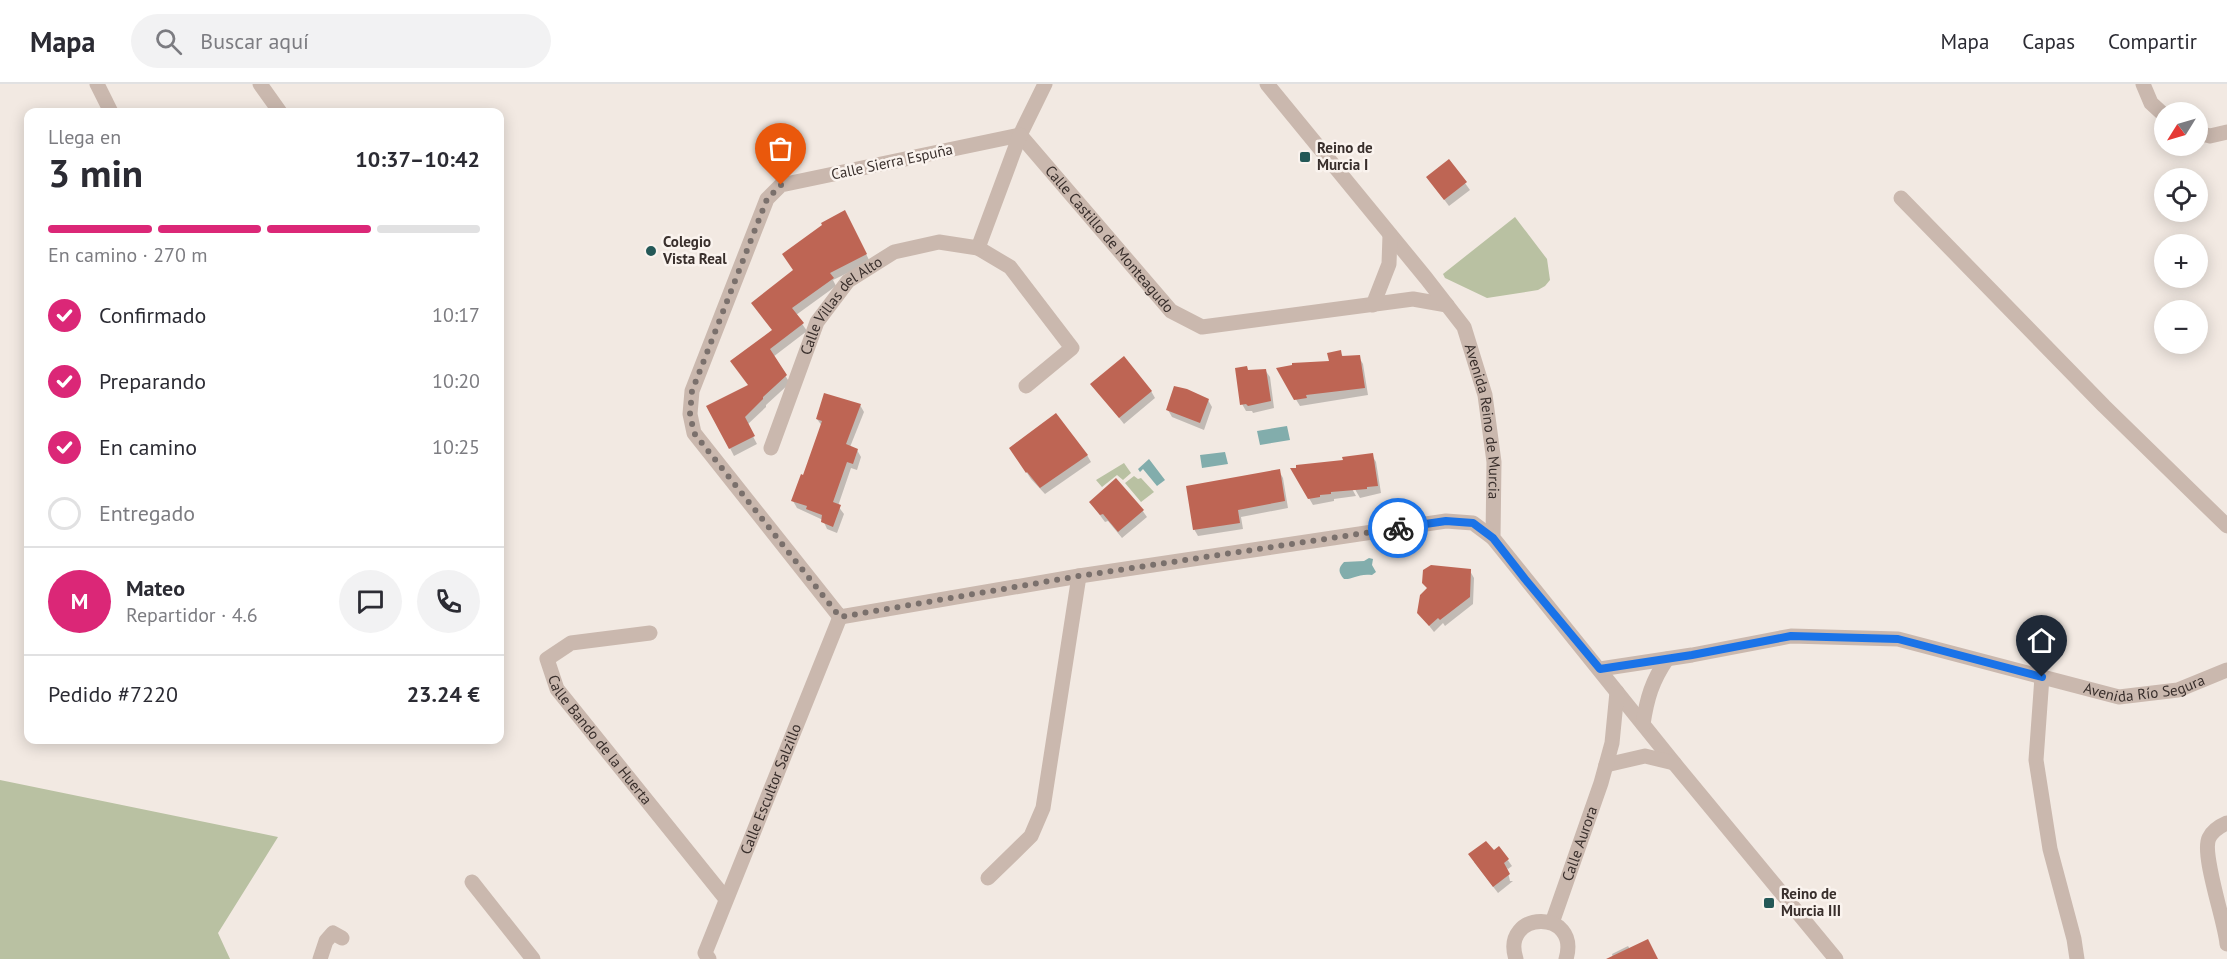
<!DOCTYPE html>
<html lang="es">
<meta charset="utf-8">
<style>
body{margin:0;font-family:"PT Sans",sans-serif;background:#f2f2f3;color:#2b2b33;height:100vh;display:flex;flex-direction:column;font-size:22px;white-space:nowrap}
*{box-sizing:border-box;margin:0}
p{font-size:20px;color:#7c7c81}
.icon{flex:none;width:33px;height:33px;fill:none;stroke:currentColor;stroke-width:2;stroke-linecap:round;stroke-linejoin:round}
.map{position:relative;flex:1;overflow:hidden}
.panel{position:absolute;left:24px;top:24px;width:480px;height:636px;display:flex;flex-direction:column;background:#fff;border-radius:12px;box-shadow:0 3px 15px #0003}
.panel>*{flex:none}
.needle{width:39px;rotate:233deg}
.fabs{position:absolute;left:2154px;top:18px;display:grid;gap:12px}
.fabs a{display:grid;place-items:center;width:54px;height:54px;border-radius:50%;background:#fff;box-shadow:0 3px 15px #0003;font-size:30px}
.pin{position:absolute;display:grid;place-items:center;width:51px;height:51px;color:#fff;margin:-62px -26px;border-radius:50% 50% 50% 0;rotate:-45deg;box-shadow:0 0 6px #0007}
.pin .icon{rotate:45deg}
.courier{position:absolute;display:grid;place-items:center;width:60px;height:60px;margin:-30px;border:4px solid #1a73e8;border-radius:50%;background:#fff;color:#222;box-shadow:0 2px 8px #0007}
.headline em{font-style:normal;font-weight:800}
.headline div{display:flex;flex-direction:column-reverse}
.headline{display:flex;align-items:center;justify-content:space-between;height:102px;padding:0 24px}
h1{font-size:39px;font-weight:800;line-height:45px}
.bar{display:grid;grid-template-columns:repeat(4,1fr);gap:9px 6px;align-content:center;height:72px;padding:0 24px}
.bar i{height:8px;border-radius:4px;background:#e1e1e2}
.bar .active{background:#db2777}
.bar p{grid-column:span 4}
.line{display:flex;align-items:center;gap:15px;padding:0 24px;border-top:2px solid #e1e1e2}
.line div{flex:1}
.round{display:grid;place-items:center;flex:none;width:63px;height:63px;border-radius:32px;background:#f2f2f3}
ol{padding:0 24px;list-style:none}
li{display:flex;align-items:center;gap:18px;height:66px}
li p{margin-inline-start:auto}
li .icon{padding:6px;border-radius:50%;background:#db2777;color:#fff;stroke-width:4}
li:last-child{color:#7c7c81}
li i{width:33px;height:33px;border:3px solid #e1e1e2;border-radius:50%}
header{display:flex;align-items:center;gap:36px;box-sizing:border-box;height:84px;padding:0 30px;background:#fff;border-bottom:2px solid #e1e1e2}
header strong{font-size:28px}
nav{display:flex;gap:33px;margin-inline-start:auto;font-size:21px}
.search{width:420px;height:54px;background:#f2f2f3;display:flex;align-items:center;gap:15px;box-sizing:border-box;padding:0 21px;border-radius:33px;color:#7c7c81;font-size:22px}
.map>svg:first-child{display:block}
.green{fill:#b9c1a2}
.water{fill:#82adac}
.shadow{fill:#0003}
.building{fill:#be6554}
.lines{fill:none;stroke-linecap:round;stroke-linejoin:round}
.minor{stroke:#cab8ae;stroke-width:15}
.done{stroke:#7a706c;stroke-width:6;stroke-dasharray:0 10.8}
.route{stroke:#1a73e8;stroke-width:8}
.poi-dot{fill:#245857;stroke:#faf3ee;stroke-width:2}
.labels{text-anchor:middle;stroke-width:5;stroke-linejoin:round;paint-order:stroke}
.poi-label{font-size:15px;font-weight:bold;fill:#392f2c;stroke:#faf3ee;text-anchor:start}
.street-label{font-size:15px;fill:#392f2c;stroke:#faf3ee}
</style>
<header>
<strong>Mapa</strong>
<div class="search"><svg class="icon" aria-label="search" viewBox="0 0 24 24"><circle cx="10" cy="10" r="6"/><path d="M15 15l6 6"/></svg>Buscar aquí</div>
<nav><a>Mapa</a><a>Capas</a><a>Compartir</a></nav>
</header>
<div class="map">
<svg width="2227" height="875" viewBox="0 0 2227 875">
<rect width="100%" height="100%" fill="#f2e9e2"/>
<path class="green" d="M1515 133 1547 175 1550 196 1545 202 1538 206 1487 214 1445 194 1443 190Z
M1124 379 1131 389 1123 396 1117 391 1102 403 1096 396Z
M1134 392 1138 395 1141 394 1154 408 1141 418 1125 399Z
M0 696 278 753 218 849 230 875H0Z"/>
<path class="water" d="M1287 342 1290 356 1260 361 1257 347Z
M1225 368 1228 380 1202 384 1200 371Z
M1149 375 1165 396 1157 402 1143 385 1140 388 1138 385Z
M1369 474 1373 475 1372 481 1376 488 1372 491C1358 489 1352 496 1344 495 1338 488 1338 484 1344 478L1364 477Z"/>
<path class="shadow" d="M1449 77 1470 106 1449 122 1428 94Z
M849 135 870 178 833 196 836 202 796 231 807 247 773 273 790 299 766 321V323L747 341 757 360 734 372 709 323 749 302 773 247 795 187Z
M1340 268 1344 274 1359 273 1363 280 1368 311 1300 322 1278 286 1331 279Z
M1265 286 1270 293 1274 324 1253 329 1252 327H1246L1242 320 1248 287Z
M1092 300 1151 307 1155 314 1124 340Z
M1208 316 1212 323 1204 346 1172 333 1168 326Z
M860 321 864 328 850 363 857 366 861 373 857 386 851 384 838 422 844 430 837 449 827 445 823 436 797 424 793 417 804 393 822 342 817 335Z
M1015 371H1087L1091 378 1045 410 1031 395Z
M1372 371 1376 378 1381 409 1360 414 1352 400 1350 401 1356 412 1334 415V417L1313 421 1292 385 1344 378Z
M1279 387 1283 394 1288 424 1241 433 1243 445 1198 452 1194 445Z
M1090 418 1142 426 1147 433 1122 454 1108 437 1105 438Z
M1470 487 1474 494 1473 520 1445 542 1443 539 1434 548 1419 529Z
M1494 768 1507 775 1512 782 1508 785 1507 784 1510 797H1513L1498 809 1474 778Z
M1628 862 1630 865 1657 875H1611L1613 874 1612 870Z"/>
<path class="building" d="M1449 75 1467 98 1444 116 1426 93Z
M845 126 867 170 830 189 834 194 792 224 804 239 770 265 787 291 763 313V315L745 333 755 352 729 365 706 322 748 301 730 277 772 246 751 219 793 186 782 170 822 141 821 139Z
M1341 266 1342 272 1360 271 1365 304 1306 311 1307 314 1294 316 1276 284 1292 281V279L1329 277 1327 269Z
M1124 272 1152 307 1119 334 1090 300Z
M1247 282 1248 286 1266 285 1271 317 1248 322 1246 320 1240 321 1235 284Z
M1174 302 1187 305 1209 315 1200 339 1166 326Z
M824 309 861 320 846 360 858 365 853 380 847 378 833 418 841 421 833 443 821 438 822 431 806 425 807 422 791 417 801 390 803 391 822 337 816 335Z
M1056 329 1088 371 1040 404 1027 388 1026 389 1009 364Z
M1373 369 1378 402 1367 403V405L1331 408V410L1320 411V413L1308 415 1290 384H1296V381L1343 376 1342 373Z
M1280 385 1285 417 1238 426 1240 439 1193 446 1186 402Z
M1116 394 1144 426 1118 448 1103 430 1100 431 1089 418Z
M1431 481 1471 485 1470 513 1440 536 1438 534 1429 542 1417 529 1420 511 1427 504 1422 499 1423 486Z
M1486 757 1494 766 1499 762 1509 775 1504 779 1510 790 1493 803 1468 770Z
M1648 855 1658 875H1606Z"/>
<g class="lines">
<g class="minor">
<path d="M97 0 111 28"/>
<path d="M260 0 280 28"/>
<path id="s1" d="M1045 0 1020 51 1171 227 1202 243 1413 215 1447 221"/>
<path id="s2" d="M1267 0 1426 194 1464 243 1485 311 1494 378 1493 454 1674 679 1836 875"/>
<path d="M2143 0 2151 19 2164 31"/>
<path d="M2198 49 2210 52 2227 48"/>
<path d="M1020 51 781 101 767 115 692 307 690 330 694 349 840 533 1079 492 1446 437 1473 439 1493 454"/>
<path d="M1020 51 978 164 1010 183 1072 264 1026 302"/>
<path d="M1901 114 2104 322 2227 442"/>
<path d="M1373 221 1389 180 1390 151"/>
<path id="s3" d="M771 364 817 238 848 197 894 168 939 158 978 164"/>
<path id="s4" d="M650 549 571 559 547 575 557 605 726 815"/>
<path id="s5" d="M1600 585 1692 571 1791 552 1898 555 2119 613 2178 606 2227 586"/>
<path d="M2042 593 2036 676 2050 765 2074 855 2077 875"/>
<path d="M1643 640C1647 614 1652 597 1667 575"/>
<path d="M1606 681 1645 672 1674 679"/>
<path d="M2227 739C2220 742 2213 746 2209 754 2201 770 2225 837 2227 860"/>
<path d="M988 794 1031 752 1043 724 1079 492"/>
<path d="M472 798 533 875"/>
<path id="s6" d="M1552 839 1601 699 1612 659 1617 608"/>
<path d="M320 875 326 857 333 849 342 854"/>
<path id="s7" d="M709 875 705 869 840 533"/>
<path d="M1516 875C1500 826 1581 824 1566 875"/>
</g>
</g>
<g class="lines">
<path class="done" d="M781 101 767 115 692 307 690 330 694 349 840 533 1079 492 1398 444"/>
<path class="route" d="M1398 444 1446 437 1473 439 1493 454 1525 495 1600 585 1692 571 1791 552 1898 555 2042 593"/>
</g>
<g class="poi-dot">
<rect x="1299" y="67" width="12" height="12" rx="3"/>
<circle cx="651" cy="167" r="6"/>
<rect x="1763" y="813" width="12" height="12" rx="3"/>
</g>
<g class="labels">
<g class="poi-label">
<text x="1317" y="69">Reino de<tspan x="1317" dy="17">Murcia I</tspan></text>
<text x="663" y="163">Colegio<tspan x="663" dy="17">Vista Real</tspan></text>
<text x="1781" y="815">Reino de<tspan x="1781" dy="17">Murcia III</tspan></text>
</g>
<g class="street-label">
<text transform="translate(892 78) rotate(-12)" y="5">Calle Sierra Espuña</text>
<text dy="5" stroke="none"><textPath href="#s1" startOffset="194">Calle Castillo de Monteagudo</textPath></text>
<text dy="5" stroke="none"><textPath href="#s3" startOffset="162">Calle Villas del Alto</textPath></text>
<text dy="5" stroke="none"><textPath href="#s2" startOffset="410">Avenida Reino de Murcia</textPath></text>
<text dy="5" stroke="none"><textPath href="#s5" startOffset="555">Avenida Río Segura</textPath></text>
<text dy="5" stroke="none"><textPath href="#s4" startOffset="206">Calle Bando de la Huerta</textPath></text>
<text dy="5" stroke="none"><textPath href="#s7" startOffset="184">Calle Escultor Salzillo</textPath></text>
<text dy="5" stroke="none"><textPath href="#s6" startOffset="84">Calle Aurora</textPath></text>
</g>
</g>
</svg>
<div class="fabs">
<a><svg class="needle" viewBox="-14 -14 28 28"><path d="M0-13l5 13h-10z" fill="#e53935"/><path d="M0 13l5-13h-10z" fill="#7c7c81"/></svg></a>
<a><svg class="icon" aria-label="locate" viewBox="0 0 24 24"><circle cx="12" cy="12" r="6"/><path d="M12 2v4M12 18v4M2 12h4M18 12h4"/></svg></a>
<a>+</a>
<a>−</a>
</div>
<div class="pin" style="left:781px;top:101px;background:#ea580c"><svg class="icon" aria-label="bag" viewBox="0 0 24 24"><path d="M5 8h14l-1 12H6zM9 8a3 3 0 0 1 6 0"/></svg></div>
<div class="pin" style="left:2042px;top:593px;background:#1f2937"><svg class="icon" aria-label="home" viewBox="0 0 24 24"><path d="M3 11l9-7 9 7M6 9v11h12V9"/></svg></div>
<div class="courier" style="left:1398px;top:444px"><svg class="icon" aria-label="bike" viewBox="0 0 24 24"><circle cx="6" cy="16" r="4"/><circle cx="18" cy="16" r="4"/><path d="M6 16l4-8h5l3 8M10 8l3 8H6M13 5h3"/></svg></div>
<section class="panel">
<div class="headline"><div><h1>3 min</h1><p>Llega en</p></div><em>10:37–10:42</em></div>
<div class="bar"><i class="active"></i><i class="active"></i><i class="active"></i><i></i><p>En camino · 270 m</p></div>
<ol>
<li><svg class="icon" aria-label="check" viewBox="0 0 24 24"><path d="M5 12l5 5 9-10"/></svg>Confirmado<p>10:17</p></li>
<li><svg class="icon" aria-label="check" viewBox="0 0 24 24"><path d="M5 12l5 5 9-10"/></svg>Preparando<p>10:20</p></li>
<li><svg class="icon" aria-label="check" viewBox="0 0 24 24"><path d="M5 12l5 5 9-10"/></svg>En camino<p>10:25</p></li>
<li><i></i>Entregado</li>
</ol>
<div class="line" style="height:108px"><b class="round" style="background:#db2777;color:#fff">M</b><div><b>Mateo</b><p>Repartidor · 4.6</p></div><a class="round"><svg class="icon" aria-label="chat" viewBox="0 0 24 24"><path d="M4 5h16v11H9l-5 4z"/></svg></a><a class="round"><svg class="icon" aria-label="phone" viewBox="0 0 24 24"><path d="M5 4h4l2 5-3 2q2 4 5 5l2-3 5 2v4C11 20 4 13 5 4z"/></svg></a></div>
<div class="line" style="height:78px"><div>Pedido #7220</div><b>23.24 €</b></div>
</section>
</div>
